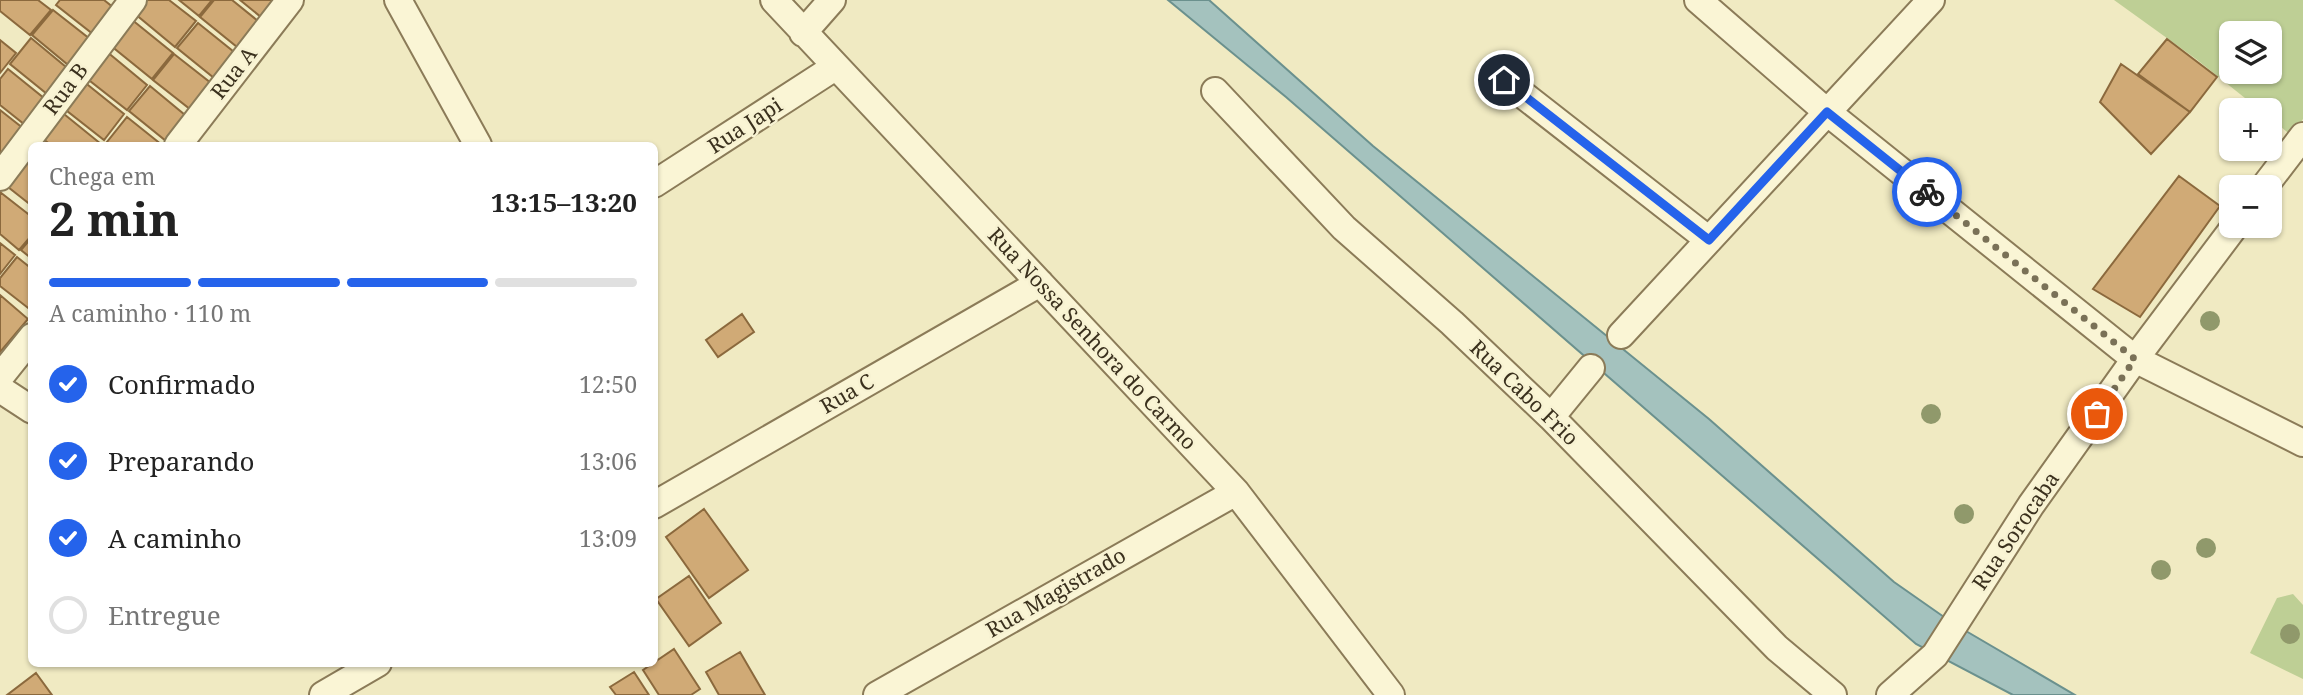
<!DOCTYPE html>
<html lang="pt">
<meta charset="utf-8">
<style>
body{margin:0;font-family:"Noto Serif",serif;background:#f6f6f6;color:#222;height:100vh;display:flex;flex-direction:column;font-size:26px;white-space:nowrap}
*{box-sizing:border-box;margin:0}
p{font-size:23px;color:#767676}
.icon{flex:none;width:38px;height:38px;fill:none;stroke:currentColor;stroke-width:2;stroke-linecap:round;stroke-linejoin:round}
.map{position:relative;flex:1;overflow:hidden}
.sheet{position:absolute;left:28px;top:142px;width:630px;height:525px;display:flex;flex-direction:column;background:#fff;border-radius:10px;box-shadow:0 2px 5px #0004}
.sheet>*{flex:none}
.tools{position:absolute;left:2219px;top:21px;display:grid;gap:14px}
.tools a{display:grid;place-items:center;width:63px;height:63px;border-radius:10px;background:#fff;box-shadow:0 2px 5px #0004;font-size:35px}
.pin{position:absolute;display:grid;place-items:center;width:60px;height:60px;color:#fff;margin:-30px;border:4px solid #fff;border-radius:50%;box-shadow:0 2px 7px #0007}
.courier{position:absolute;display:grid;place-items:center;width:70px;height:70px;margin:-35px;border:5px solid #2563eb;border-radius:50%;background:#fff;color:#222;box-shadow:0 2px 9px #0007}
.summary em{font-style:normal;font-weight:700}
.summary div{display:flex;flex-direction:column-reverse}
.summary{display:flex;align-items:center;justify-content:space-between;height:119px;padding:0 21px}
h1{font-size:46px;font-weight:700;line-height:52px}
.bar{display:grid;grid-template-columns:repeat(4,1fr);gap:10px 7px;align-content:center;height:84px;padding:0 21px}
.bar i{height:9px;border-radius:5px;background:#e0e0e0}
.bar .selected{background:#2563eb}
.bar p{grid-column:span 4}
ol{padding:0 21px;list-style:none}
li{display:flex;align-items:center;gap:21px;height:77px}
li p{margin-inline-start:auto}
li .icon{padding:7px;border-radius:50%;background:#2563eb;color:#fff;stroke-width:4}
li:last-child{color:#767676}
li i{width:38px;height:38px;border:4px solid #e0e0e0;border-radius:50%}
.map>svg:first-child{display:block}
.green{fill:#becf95;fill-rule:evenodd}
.water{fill:#a4c2be;stroke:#6b918e;stroke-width:2}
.building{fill:#d0aa76;stroke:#8b693d;stroke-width:2}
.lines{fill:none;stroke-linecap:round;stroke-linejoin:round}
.street-casing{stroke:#8b7b58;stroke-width:30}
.street{stroke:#faf5d5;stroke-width:26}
.tree{fill:#90996b}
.done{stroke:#7a7157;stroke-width:7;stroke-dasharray:0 12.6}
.route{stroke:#2563eb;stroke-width:9}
.labels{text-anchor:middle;stroke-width:5;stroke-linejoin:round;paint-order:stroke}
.street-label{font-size:21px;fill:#3a301d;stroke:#f7f2d2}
</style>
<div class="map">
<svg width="2303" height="695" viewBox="0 0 2303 695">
<rect width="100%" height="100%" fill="#f0eac2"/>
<path class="green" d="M2114 0H2303V119L2292 136 2270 118V110H2260L2196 59ZM2231 33H2270V72H2231Z
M2293 594 2303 605V679L2250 653 2277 598Z"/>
<path class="water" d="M1168 0H1209L1373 146 1709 419 1894 582 1954 624 2075 695H2013L1916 644 1286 97Z"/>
<path class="building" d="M0 0H38L51 10 30 35 0 11Z
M60 0H104L119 12 98 38 56 5Z
M144 0H169L196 21 175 47 134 13Z
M179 0H212L199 16Z
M214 0H232L263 25 242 51 200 17Z
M240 0H285L267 22Z
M53 10 95 43 73 69 32 35Z
M131 19 173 53 152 79 110 45Z
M198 23 239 56 219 82 177 48Z
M31 38 72 72 52 98 10 64Z
M2167 39 2217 77 2190 112 2138 74Z
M0 40 16 53 0 73Z
M106 51 147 85 127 110 85 77Z
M174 54 216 87 195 113 153 80Z
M2121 64 2190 112 2151 154 2100 102Z
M8 69 50 103 29 128 0 105V79Z
M83 81 124 114 104 140 62 107Z
M150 86 191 120 171 145 129 111Z
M0 110 24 129 4 155 0 152Z
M59 110 101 144 99 145H51L39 136Z
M127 117 162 145H110L107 142Z
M24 157 32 163V206L3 183Z
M2179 176 2220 206 2140 317 2093 289Z
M0 192 32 217V235L19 250 0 234Z
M32 237V259L21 250Z
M0 243 15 255 0 274Z
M17 257 32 269V311L0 286V278Z
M0 295 28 319 0 352Z
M742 314 754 332 718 357 706 340Z
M704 509 748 570 709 598 666 537Z
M689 576 721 623 689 646 656 599Z
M674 649 700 689 691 695H659L643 670Z
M740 652 765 695H719L706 672Z
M634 672 649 695H616L610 687Z
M36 673 52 695H7Z"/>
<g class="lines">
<g class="street-casing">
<path id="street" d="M398 0 478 145
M774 0 1236 492 1391 695
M1698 0 1827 112 2135 359 2303 443
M803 33 832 0
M1504 80 1709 240
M1215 91 1344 228 1452 323 1551 417 1777 648 1833 695
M178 145 290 0
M0 177 133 0
M654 184 835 67
M2264 187 2303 136
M1621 335 1931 0
M0 377 32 337
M0 389 32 410
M1551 417 1591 368
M654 505 1040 283
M323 695 378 663
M877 695 1236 492
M1890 695 1935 655 2031 505 2135 359 2235 226"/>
</g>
<use href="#street" class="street"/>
</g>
<g class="tree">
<circle cx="2210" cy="321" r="10"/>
<circle cx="1931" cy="414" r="10"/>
<circle cx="1964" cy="514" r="10"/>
<circle cx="2206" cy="548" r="10"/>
<circle cx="2161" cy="570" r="10"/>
<circle cx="2290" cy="634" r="10"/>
</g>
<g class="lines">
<path class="done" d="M1927 192 2135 359 2097 414"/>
<path class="route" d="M1504 80 1709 240 1827 112 1927 192"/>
</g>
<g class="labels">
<g class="street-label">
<text transform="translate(234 73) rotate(-52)" y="7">Rua A</text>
<text transform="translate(66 89) rotate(-53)" y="7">Rua B</text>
<text transform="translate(745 126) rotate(-33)" y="7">Rua Japi</text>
<text transform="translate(1092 339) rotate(47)" y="7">Rua Nossa Senhora do Carmo</text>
<text transform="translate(1524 393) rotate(44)" y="7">Rua Cabo Frio</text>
<text transform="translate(847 394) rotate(-30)" y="7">Rua C</text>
<text transform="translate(2016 531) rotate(-56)" y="7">Rua Sorocaba</text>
<text transform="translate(1056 593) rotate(-30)" y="7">Rua Magistrado</text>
</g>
</g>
</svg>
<div class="tools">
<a><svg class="icon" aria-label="layers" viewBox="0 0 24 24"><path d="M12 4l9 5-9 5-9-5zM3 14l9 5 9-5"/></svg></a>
<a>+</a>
<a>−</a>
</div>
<div class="pin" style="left:2097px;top:414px;background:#ea580c"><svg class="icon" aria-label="bag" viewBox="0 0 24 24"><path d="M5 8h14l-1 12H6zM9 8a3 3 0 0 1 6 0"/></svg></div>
<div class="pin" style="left:1504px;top:80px;background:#1f2937"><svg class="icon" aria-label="home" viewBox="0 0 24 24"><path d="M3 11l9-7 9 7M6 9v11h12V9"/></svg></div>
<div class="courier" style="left:1927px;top:192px"><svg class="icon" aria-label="bike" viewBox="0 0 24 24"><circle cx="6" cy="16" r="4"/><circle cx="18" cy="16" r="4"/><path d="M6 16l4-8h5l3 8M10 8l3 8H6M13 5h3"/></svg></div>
<section class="sheet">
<div class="summary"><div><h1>2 min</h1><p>Chega em</p></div><em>13:15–13:20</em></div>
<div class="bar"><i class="selected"></i><i class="selected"></i><i class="selected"></i><i></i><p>A caminho · 110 m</p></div>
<ol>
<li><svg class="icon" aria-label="check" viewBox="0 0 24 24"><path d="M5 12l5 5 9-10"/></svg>Confirmado<p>12:50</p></li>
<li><svg class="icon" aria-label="check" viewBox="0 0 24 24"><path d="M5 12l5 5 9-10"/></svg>Preparando<p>13:06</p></li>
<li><svg class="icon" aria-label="check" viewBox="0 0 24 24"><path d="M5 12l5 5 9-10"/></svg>A caminho<p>13:09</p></li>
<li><i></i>Entregue</li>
</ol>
</section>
</div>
